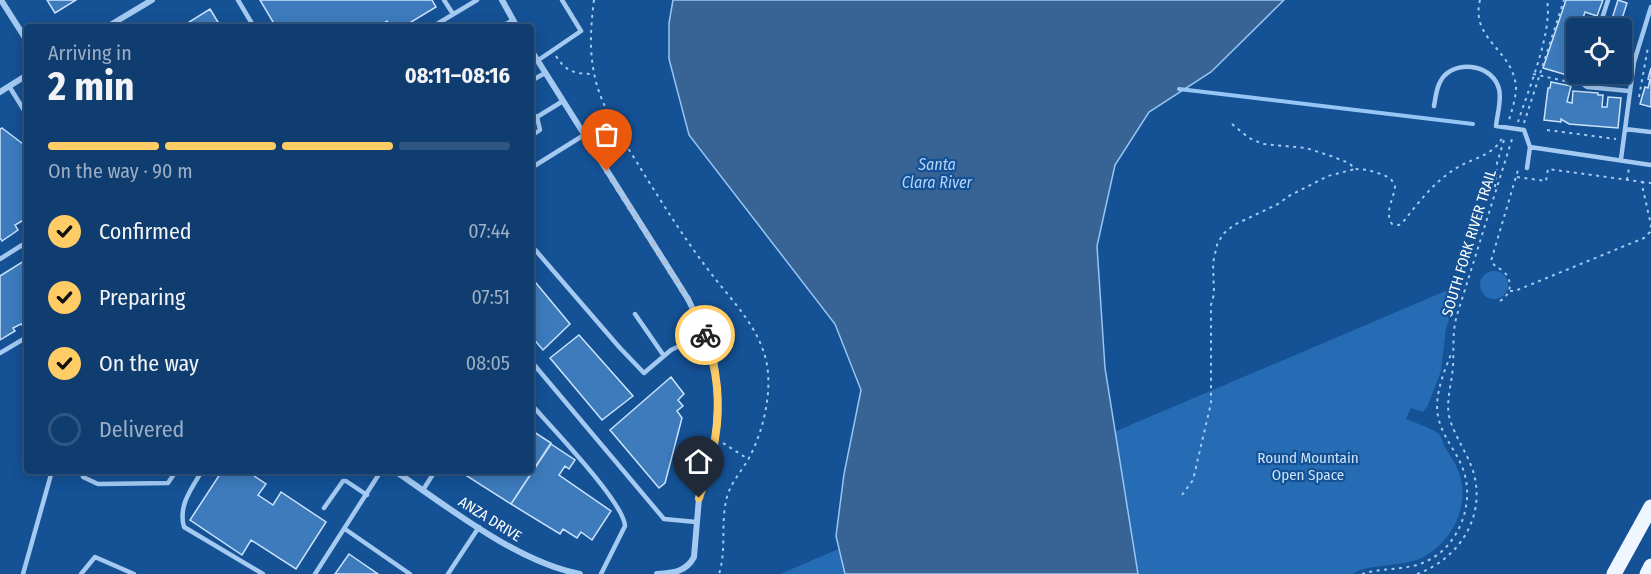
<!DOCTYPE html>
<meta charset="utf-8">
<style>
body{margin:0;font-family:"Fira Sans Condensed",sans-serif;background:#1d4878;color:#f1f3f6;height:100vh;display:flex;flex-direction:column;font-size:22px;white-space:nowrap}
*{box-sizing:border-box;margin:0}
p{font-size:20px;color:#9baec3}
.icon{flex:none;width:33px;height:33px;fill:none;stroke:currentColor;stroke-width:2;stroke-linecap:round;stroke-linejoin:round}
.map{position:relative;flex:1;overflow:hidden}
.details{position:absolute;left:24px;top:24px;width:510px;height:450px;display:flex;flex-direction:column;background:#0f3d70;border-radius:6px;box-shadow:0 3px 15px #0003,0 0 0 2px #2f5683}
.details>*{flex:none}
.fabs{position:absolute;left:1566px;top:18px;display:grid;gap:12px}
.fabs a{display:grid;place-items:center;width:66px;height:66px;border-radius:6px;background:#0f3d70;box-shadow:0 3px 15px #0003,0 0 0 2px #2f5683;font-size:30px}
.pin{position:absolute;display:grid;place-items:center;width:51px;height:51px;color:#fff;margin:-62px -26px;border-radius:50% 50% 50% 0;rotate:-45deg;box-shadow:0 0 6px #0007}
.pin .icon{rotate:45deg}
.courier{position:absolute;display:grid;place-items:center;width:60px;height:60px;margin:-30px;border:4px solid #ffcc65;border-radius:50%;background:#fff;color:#222;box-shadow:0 2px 8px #0007}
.headline em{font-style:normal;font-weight:700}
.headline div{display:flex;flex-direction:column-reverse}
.headline{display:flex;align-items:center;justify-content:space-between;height:102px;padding:0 24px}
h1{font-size:39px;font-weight:700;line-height:45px}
.bar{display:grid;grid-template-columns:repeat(4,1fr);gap:9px 6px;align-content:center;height:72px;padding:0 24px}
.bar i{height:8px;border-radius:4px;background:#2f5683}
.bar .on{background:#ffcc65}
.bar p{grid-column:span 4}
ol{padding:0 24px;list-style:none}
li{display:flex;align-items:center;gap:18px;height:66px}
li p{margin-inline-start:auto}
li .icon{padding:6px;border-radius:50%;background:#ffcc65;color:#111;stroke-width:4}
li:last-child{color:#9baec3}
li i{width:33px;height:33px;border:3px solid #2f5683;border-radius:50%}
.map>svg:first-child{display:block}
.green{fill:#266cb4}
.water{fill:#376494;stroke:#96c6f5;stroke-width:1.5}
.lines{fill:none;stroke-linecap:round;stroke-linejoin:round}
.stream{stroke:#96c6f5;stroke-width:4}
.building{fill:#3d7bbd;stroke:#cbe3fc;stroke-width:1.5}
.path{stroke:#a4caf2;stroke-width:2;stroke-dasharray:3 4.5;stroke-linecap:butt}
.service{stroke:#a4caf2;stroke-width:4.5}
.minor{stroke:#a4caf2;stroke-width:6}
.primary{stroke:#eff6ff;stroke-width:15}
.done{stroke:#adc2da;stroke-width:6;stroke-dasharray:0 10.8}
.route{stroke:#ffcc65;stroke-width:8}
.labels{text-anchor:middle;stroke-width:4.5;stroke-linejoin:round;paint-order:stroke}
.street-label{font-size:15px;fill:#fff;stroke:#145195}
.park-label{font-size:15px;fill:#cbe3fc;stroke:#145195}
.water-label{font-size:16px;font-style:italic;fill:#b0d4f9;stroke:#145195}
</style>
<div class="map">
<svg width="1651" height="574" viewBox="0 0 1651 574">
<rect width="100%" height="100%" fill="#145195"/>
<path class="green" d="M1480 285a14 14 0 1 1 28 0a14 14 0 1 1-28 0Z
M1462 284 1446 328 1441 371 1428 405 1423 412 1411 408 1406 419C1413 422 1434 429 1439 434 1442 437 1443 444 1445 447 1450 456 1457 465 1460 476 1469 506 1453 539 1427 555 1405 569 1376 561 1352 574H780Z"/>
<path class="water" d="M673 0H1284L1211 72 1149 112 1115 165 1097 246 1105 368 1138 574H845L836 536 844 474 861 390 835 324 689 135 669 59V23Z"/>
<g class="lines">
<path class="stream" d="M1179 89 1473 124"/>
</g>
<path class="building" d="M47 0H76L55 13Z
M260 0H432L436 7 403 27H390L387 21 378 27H276Z
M1566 0H1603L1597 16 1585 12 1583 18 1595 22 1592 28H1576V49L1573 48 1571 54 1576 55V74H1578L1577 78 1543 68Z
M1618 0 1627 3 1619 28H1609Z
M210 9 221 27H181Z
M1651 68V107L1640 104 1645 87 1648 88 1650 80 1648 79Z
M1551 82 1571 86 1567 102 1572 103 1573 91 1598 93V95H1603L1602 107H1607L1608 97 1621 98 1618 128 1569 124 1561 119V122L1544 120 1548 88H1550Z
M2 128 27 147V218L15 225 18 230 2 241 0 238V129Z
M27 259V323L23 326 21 324 13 328 15 331 0 340V276Z
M531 277 570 324 543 350 531 336Z
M579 335 633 396 602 420 550 358Z
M671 377 684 394 678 400 683 406 677 411 682 418 665 483 659 488 610 430Z
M531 430 551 443 511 504 459 471H531Z
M551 444 575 460 569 469 565 466 559 475 611 511 592 540 581 532 577 538 563 529 560 534 511 504Z
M222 471H247L266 484 258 495 273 505 281 492 326 522 296 569 251 540 242 555 190 520Z
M349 554 378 574H335Z"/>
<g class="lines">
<path class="path" d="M594 0C591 24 589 48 594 73 601 110 625 142 644 174 666 209 688 244 713 276 734 303 761 330 767 365 772 394 763 432 749 458 742 471 731 482 727 497 720 523 727 549 719 574
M1480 0C1470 40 1513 49 1516 87 1516 98 1512 110 1509 120
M556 56C566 72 575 74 594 74
M1533 74 1574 83
M1639 97 1648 47
M1518 122C1528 90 1553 32 1547 0
M1524 123 1564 0
M1232 124 1249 138 1263 144 1306 148 1331 156 1349 163 1355 169 1368 170 1384 175 1391 179 1395 186C1394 199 1384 212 1392 224L1399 225 1403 222C1418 203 1434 182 1455 169 1471 158 1495 156 1503 136
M1547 130 1616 139
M1517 177 1546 181 1548 169 1643 182
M1627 180 1629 168
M1495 187 1497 163 1504 140
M1510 291H1515L1644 238 1650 232 1651 225 1642 185 1643 182 1651 183
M1500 301C1512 294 1513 280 1503 271 1498 267 1494 266 1491 261L1518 170
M723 443 748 459
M1182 495 1193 480 1211 403V305L1214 294 1213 263 1217 245 1223 234 1234 225 1278 204 1289 196 1328 176 1355 169
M1362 574C1384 567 1409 571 1429 560 1460 544 1475 502 1463 469 1456 450 1442 437 1438 416 1434 396 1444 372 1451 354
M1417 574C1459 559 1487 516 1473 471 1467 452 1454 436 1449 416 1446 399 1452 383 1453 366 1454 348 1452 332 1457 315L1513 136"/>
<path class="service" d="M238 0 254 27
M444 0 453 14
M432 27 477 0
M501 27 513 20
M1599 28 1608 0
M537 61 581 31 562 0
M1584 74 1583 84 1587 87 1629 91
M531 81 545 73
M9 86 27 115
M1434 106C1436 95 1437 83 1445 75 1461 60 1493 66 1499 89 1502 100 1497 115 1496 126L1524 130 1530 147
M531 113 537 117 540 130 531 136
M537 117 563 101
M1625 129 1651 132
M1621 159 1634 62 1651 7
M531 168 584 135
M1527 168 1530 147 1651 165
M531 245 620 348 644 373 671 350 705 334
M0 259 27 242
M635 314 664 356
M0 353 27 337
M531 361 664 519 696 522
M531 404C550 426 624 502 625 526L601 574
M82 471 83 477 98 484 168 483 176 471
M202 471C191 489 178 506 184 527L263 574
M423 490 435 471
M324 508 343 481H346L367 495
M345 529 410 574
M23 574 52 471
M81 574 95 557 134 574
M315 574 381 471
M448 574 479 527"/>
<path class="minor" d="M1 0 27 41
M502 0 517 27
M107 27 152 0
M531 50 688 299 705 334 714 358 718 392 715 439 699 498 694 557C686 572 673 573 657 574
M0 92 27 75
M395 471C448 507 517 562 580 574"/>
<path class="primary" d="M1614 574 1651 507
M1647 574 1651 566"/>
</g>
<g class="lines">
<path class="done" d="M607 171 688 299 705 335"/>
<path class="route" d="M699 498C705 479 712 459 715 439 721 404 717 368 705 335"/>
</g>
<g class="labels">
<g class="street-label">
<text transform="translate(1469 243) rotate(-73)" y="5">SOUTH FORK RIVER TRAIL</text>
<text transform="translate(490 519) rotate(32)" y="5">ANZA DRIVE</text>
</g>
<g class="park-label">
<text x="1308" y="463">Round Mountain<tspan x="1308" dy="17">Open Space</tspan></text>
</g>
<g class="water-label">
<text x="937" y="170">Santa<tspan x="937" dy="18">Clara River</tspan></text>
</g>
</g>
</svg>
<div class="fabs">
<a><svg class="icon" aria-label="locate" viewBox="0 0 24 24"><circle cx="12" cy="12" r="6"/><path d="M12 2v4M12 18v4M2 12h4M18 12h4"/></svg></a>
</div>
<div class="pin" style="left:607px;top:171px;background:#ea580c"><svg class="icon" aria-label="bag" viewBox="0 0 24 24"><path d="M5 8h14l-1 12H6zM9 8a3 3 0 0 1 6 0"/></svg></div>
<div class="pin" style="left:699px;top:498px;background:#1f2937"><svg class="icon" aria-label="home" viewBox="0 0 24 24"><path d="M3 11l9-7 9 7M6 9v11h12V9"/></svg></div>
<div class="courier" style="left:705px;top:335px"><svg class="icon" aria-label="bike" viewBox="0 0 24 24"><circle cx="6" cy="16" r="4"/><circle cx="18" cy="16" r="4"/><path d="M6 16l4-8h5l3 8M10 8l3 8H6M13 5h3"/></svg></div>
<section class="details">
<div class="headline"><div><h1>2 min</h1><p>Arriving in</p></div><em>08:11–08:16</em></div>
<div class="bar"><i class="on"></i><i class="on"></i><i class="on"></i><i></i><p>On the way · 90 m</p></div>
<ol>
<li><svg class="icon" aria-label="check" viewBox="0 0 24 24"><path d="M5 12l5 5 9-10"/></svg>Confirmed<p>07:44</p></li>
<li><svg class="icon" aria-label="check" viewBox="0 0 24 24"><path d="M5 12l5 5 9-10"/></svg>Preparing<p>07:51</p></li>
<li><svg class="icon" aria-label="check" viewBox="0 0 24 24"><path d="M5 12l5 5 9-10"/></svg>On the way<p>08:05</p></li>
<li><i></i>Delivered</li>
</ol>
</section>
</div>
